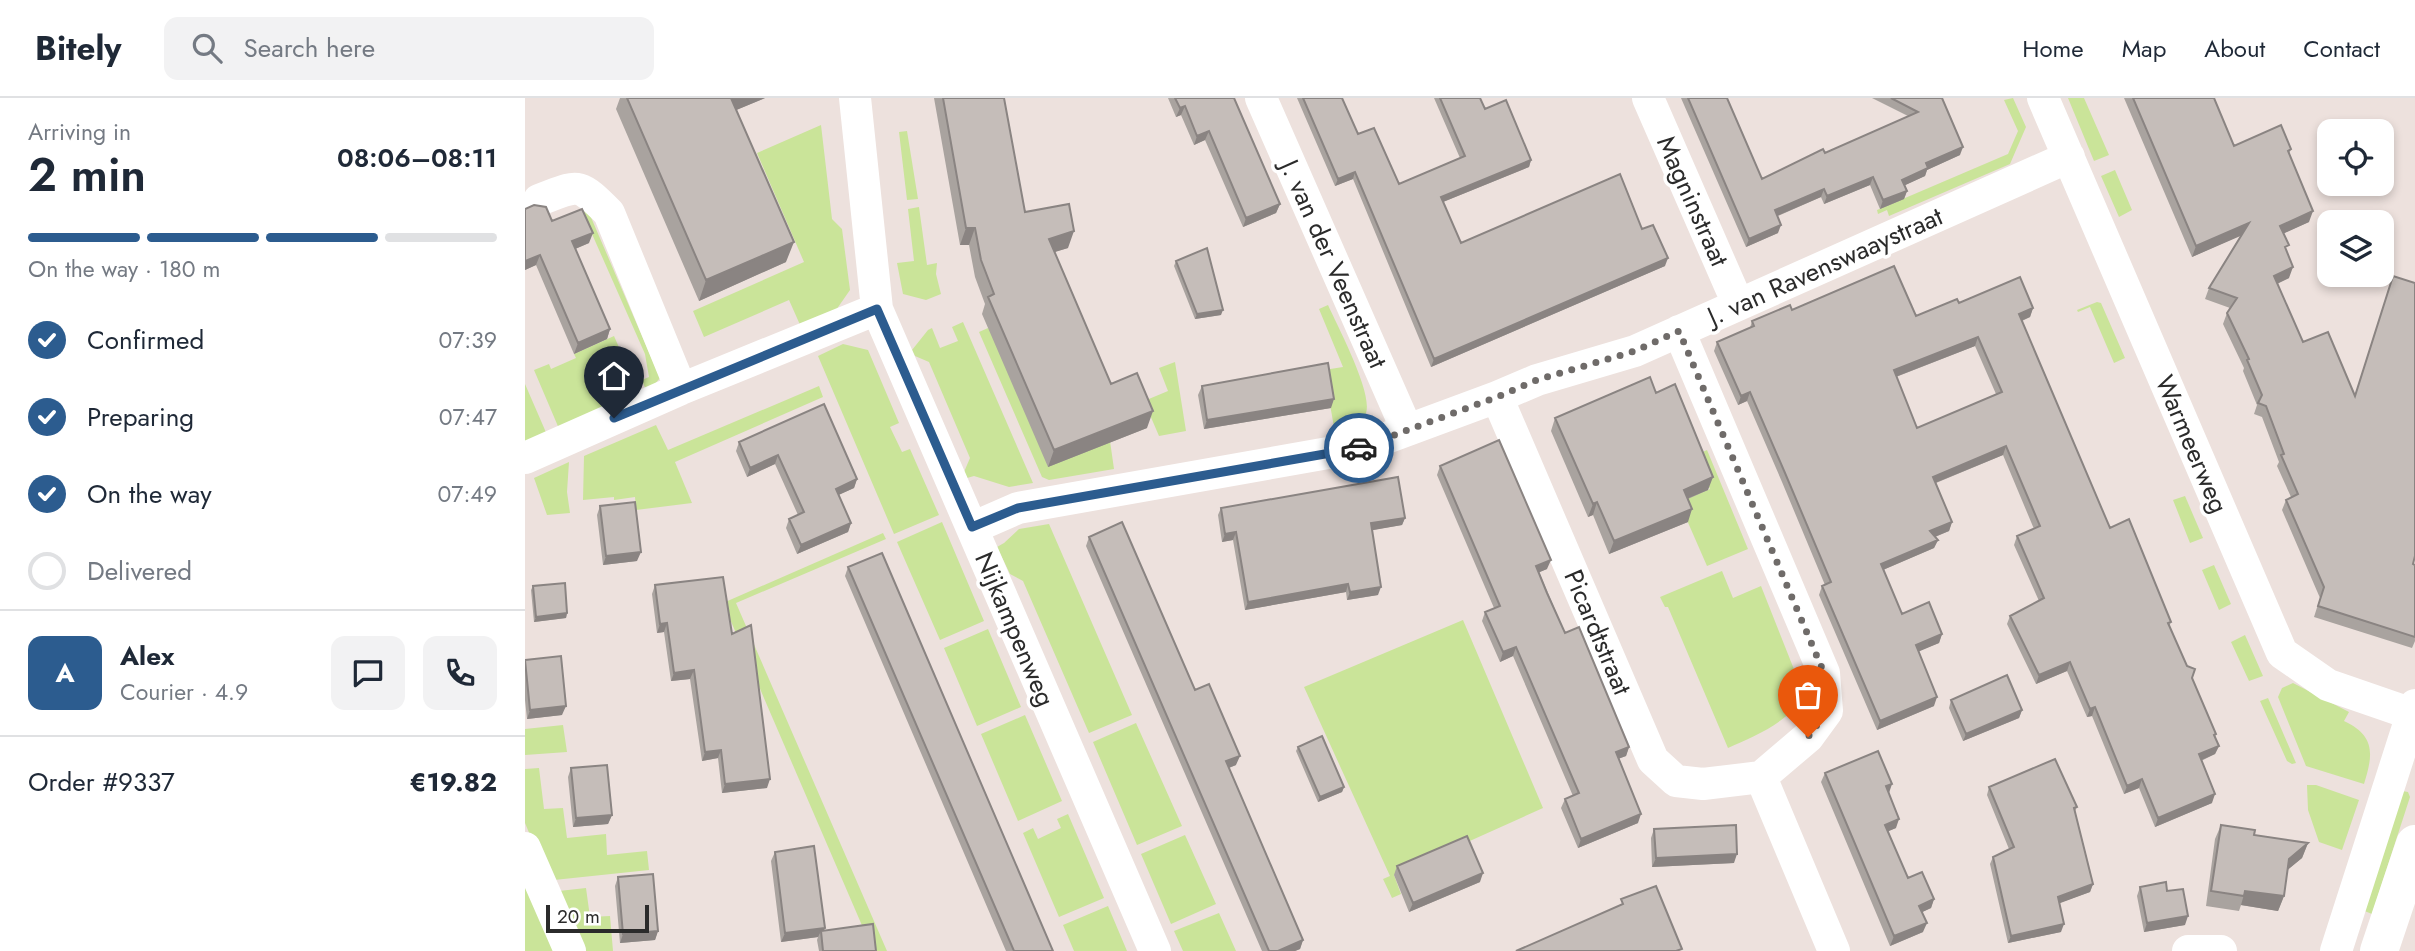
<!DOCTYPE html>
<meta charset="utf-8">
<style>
body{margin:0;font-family:Jost,sans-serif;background:#f2f2f3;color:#1f2937;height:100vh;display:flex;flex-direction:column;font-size:26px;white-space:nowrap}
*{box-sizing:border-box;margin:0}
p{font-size:23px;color:#747a83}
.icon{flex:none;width:38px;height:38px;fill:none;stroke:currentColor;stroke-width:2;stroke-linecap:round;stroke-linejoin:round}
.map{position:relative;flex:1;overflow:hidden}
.drawer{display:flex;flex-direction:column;background:#fff;width:525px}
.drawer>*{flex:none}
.controls{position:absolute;left:1792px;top:21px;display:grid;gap:14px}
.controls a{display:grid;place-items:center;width:77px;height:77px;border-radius:14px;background:#fff;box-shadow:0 4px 10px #0003;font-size:35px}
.scale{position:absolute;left:21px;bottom:18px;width:103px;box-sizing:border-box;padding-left:7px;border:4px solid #2b2b2b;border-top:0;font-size:19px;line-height:24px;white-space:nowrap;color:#2b2b2b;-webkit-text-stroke:5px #fff;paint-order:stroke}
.pin{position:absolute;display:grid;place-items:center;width:60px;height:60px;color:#fff;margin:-72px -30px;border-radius:50% 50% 50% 0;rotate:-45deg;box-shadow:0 0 7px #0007}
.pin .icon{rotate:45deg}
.courier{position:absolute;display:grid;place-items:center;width:70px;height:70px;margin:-35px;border:5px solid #2c5c8f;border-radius:50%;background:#fff;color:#222;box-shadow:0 2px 9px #0007}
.headline em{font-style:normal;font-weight:600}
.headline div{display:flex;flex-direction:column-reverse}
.headline{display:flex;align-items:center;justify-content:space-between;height:119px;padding:0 28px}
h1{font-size:46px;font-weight:600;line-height:52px}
.bar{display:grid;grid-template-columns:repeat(4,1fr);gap:10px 7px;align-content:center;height:84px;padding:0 28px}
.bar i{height:9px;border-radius:5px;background:#e0e1e3}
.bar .active{background:#2c5c8f}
.bar p{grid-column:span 4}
.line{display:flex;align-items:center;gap:18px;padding:0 28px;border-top:2px solid #e0e1e3}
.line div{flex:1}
.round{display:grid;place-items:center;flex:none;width:74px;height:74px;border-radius:14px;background:#f2f2f3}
ol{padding:0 28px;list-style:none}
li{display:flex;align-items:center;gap:21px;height:77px}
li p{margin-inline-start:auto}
li .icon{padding:7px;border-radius:50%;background:#2c5c8f;color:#fff;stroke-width:4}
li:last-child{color:#747a83}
li i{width:38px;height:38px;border:4px solid #e0e1e3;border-radius:50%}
header{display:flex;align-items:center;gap:42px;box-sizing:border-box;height:98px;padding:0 35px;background:#fff;border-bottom:2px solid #e0e1e3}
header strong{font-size:33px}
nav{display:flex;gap:38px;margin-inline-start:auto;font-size:24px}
.search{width:490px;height:63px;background:#f2f2f3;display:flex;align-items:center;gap:18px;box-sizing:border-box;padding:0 24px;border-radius:14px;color:#747a83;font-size:26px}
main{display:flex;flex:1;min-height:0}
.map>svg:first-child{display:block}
.green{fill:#cae499}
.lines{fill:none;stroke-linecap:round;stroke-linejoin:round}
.street{stroke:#fff;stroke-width:32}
.secondary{stroke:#fff;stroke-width:38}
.wall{fill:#a9a39f;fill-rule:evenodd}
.shaded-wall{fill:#8a8482}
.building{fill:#c5bdb9;stroke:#8a8482;stroke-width:2;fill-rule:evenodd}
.done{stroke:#6f6b69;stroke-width:7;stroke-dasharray:0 12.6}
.route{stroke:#2c5c8f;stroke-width:9}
.labels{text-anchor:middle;stroke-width:7;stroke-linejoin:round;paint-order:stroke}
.street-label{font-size:26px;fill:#2b2b2b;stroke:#fff}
</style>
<header>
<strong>Bitely</strong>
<div class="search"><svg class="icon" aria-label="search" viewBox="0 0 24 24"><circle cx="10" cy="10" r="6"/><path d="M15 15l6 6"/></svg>Search here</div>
<nav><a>Home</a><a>Map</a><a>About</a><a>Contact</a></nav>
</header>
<main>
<section class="drawer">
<div class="headline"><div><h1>2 min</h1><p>Arriving in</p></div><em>08:06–08:11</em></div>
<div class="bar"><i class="active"></i><i class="active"></i><i class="active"></i><i></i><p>On the way · 180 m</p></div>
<ol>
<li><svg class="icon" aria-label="check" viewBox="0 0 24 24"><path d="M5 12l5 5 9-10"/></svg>Confirmed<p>07:39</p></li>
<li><svg class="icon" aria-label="check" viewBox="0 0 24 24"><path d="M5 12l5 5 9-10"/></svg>Preparing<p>07:47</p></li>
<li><svg class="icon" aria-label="check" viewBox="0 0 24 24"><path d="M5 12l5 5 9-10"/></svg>On the way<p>07:49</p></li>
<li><i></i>Delivered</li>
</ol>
<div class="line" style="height:126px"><b class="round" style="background:#2c5c8f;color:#fff">A</b><div><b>Alex</b><p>Courier · 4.9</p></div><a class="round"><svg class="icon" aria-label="chat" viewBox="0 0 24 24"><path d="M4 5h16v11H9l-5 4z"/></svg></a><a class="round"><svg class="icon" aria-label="phone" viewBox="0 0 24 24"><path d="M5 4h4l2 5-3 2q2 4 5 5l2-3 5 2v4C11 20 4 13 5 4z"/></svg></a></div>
<div class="line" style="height:91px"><div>Order #9337</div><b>€19.82</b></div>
</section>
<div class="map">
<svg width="1890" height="853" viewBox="0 0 1890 853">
<rect width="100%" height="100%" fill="#ede1dd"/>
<path class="green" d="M1488 0 1501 29 1485 66 1364 118 1362 112 1353 116 1352 112 1483 56 1493 33 1479 2Z
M1543 0H1559L1584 57 1569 63Z
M296 27 307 121 317 131 325 192 309 215 276 229 264 202 179 239 168 213 279 164 232 55Z
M382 33 393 101 382 102 374 34Z
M1590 72 1607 112 1594 119 1576 78Z
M394 109 402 167 412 165 411 176 416 196 401 202 378 196 372 165 389 163 383 111Z
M62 110 135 280 122 295 117 282 124 279 120 256 67 136 59 115 53 114Z
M1572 204 1576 205 1600 260 1589 265 1565 209 1553 214 1552 212Z
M803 207C813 229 848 295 841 315 835 329 823 332 810 335L799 272 818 269 794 211Z
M438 224 508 385 484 389 449 378 442 380 439 374 445 360 404 264 390 258 387 252 403 232 407 230 415 250 433 243 427 229Z
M463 230 585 343 589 371 524 382 517 379 454 234Z
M89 238 110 286 102 289 107 302 35 333 9 272 24 266 26 271 51 260 49 256Z
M318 246 343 252 374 325 365 329 377 354 385 351 414 417 369 436 293 258Z
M650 264 661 333 634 338 619 303 643 293 634 270Z
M0 286 23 339 0 349Z
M294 288 298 299 150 364 167 405 111 412 110 399 89 402V399L58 402 59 358 131 327 143 352Z
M1182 352 1223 451 1182 468 1154 404 1185 391 1169 358Z
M44 364 42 394 45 415 22 417 9 380Z
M1660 398 1678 440 1665 445 1648 402Z
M417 424 459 523 415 542 372 444Z
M524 426 607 617 564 635 498 483 485 476 472 449 479 445 494 431Z
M358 435 361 441 211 505 362 853H348L198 505Z
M1689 467 1706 506 1694 512 1677 472Z
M1197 473 1208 500 1236 488 1278 594C1269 623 1229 638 1203 650L1143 509H1140L1135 499Z
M938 522 1018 710 869 777 876 796 867 800 858 781 865 778 779 589Z
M463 531 496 609 452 628 419 550Z
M1720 537 1738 578 1724 583 1706 544Z
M1768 585 1824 614 1819 623C1851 638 1848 657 1839 686L1781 668 1753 599 1757 590Z
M1743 600 1771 665 1767 666 1762 663 1735 603Z
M500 617 537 703 493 723 456 636Z
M611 625 657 728 612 747 568 644Z
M38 627 42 654 0 657V631Z
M14 670 19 711 38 710 42 740 81 736 82 757 122 753 124 772 29 782 23 780 0 725V671Z
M1782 687H1791L1834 702 1817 752 1794 744 1783 712Z
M1877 693 1883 694 1885 699 1847 816 1837 812Z
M543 716 579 800 534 819 498 735 508 730 513 741 536 730 532 721Z
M660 737 691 806 646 826 616 756Z
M0 785 29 853H0Z
M61 790 65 819 85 818 88 853H55L34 793Z
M583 808 602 853H549L538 827Z
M694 815 711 853H658L649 833Z"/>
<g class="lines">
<path class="street" d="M330 0 352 211 630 853
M736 0 882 332
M1123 0 1213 206
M1518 0 1757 555 1803 587 1890 617
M14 102C54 87 52 83 84 115L156 291
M972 299 1128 662 1151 683 1178 686 1236 679 1283 639 1302 613 1299 575 1154 233
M0 360 156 291 352 211
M447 430 493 410 837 349 972 299 1012 282 1110 253 1544 59
M1236 679 1309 853
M0 750 45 853
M1663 853H1696
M1811 853 1890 607"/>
<path class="secondary" d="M1854 853 1890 746"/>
</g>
<path class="wall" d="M95 0H240L211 12 261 164 174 203 91 11Z
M409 0H479L500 114 543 150 529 154 586 286 622 330 523 369 457 216 460 206 450 179 444 147H435Z
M643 0H709L755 106 751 115 718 129 680 42 669 47 656 17 651 19Z
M772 0H817L833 36 874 86 935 60 909 0H955L960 11 1006 62 1004 69 918 104 936 145 1117 131 1140 168 906 269 828 81 810 88Z
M1156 0H1202L1237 81 1300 55 1383 18 1347 0H1417L1435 57 1402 72 1400 78 1380 87 1382 93 1379 101 1355 111 1345 87 1299 106 1296 99 1253 118V135L1221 149Z
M1599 0H1689L1709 48 1766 51 1764 56 1784 124 1759 135 1764 180 1752 186 1778 244 1830 297 1868 178 1888 466 1890 467V543L1887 550 1789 519 1795 500 1757 412 1761 402 1766 399 1752 368 1754 364 1737 319 1729 316 1732 307 1718 273 1719 270 1698 226 1702 215 1705 210 1680 201 1684 190 1716 137 1667 159Z
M0 111 27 123 64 145 50 151 85 231 82 241 49 256 11 167 0 172Z
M651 163 696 217 670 221 649 168Z
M1434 205 1508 210 1505 219 1497 223 1585 430 1646 524 1644 529 1691 636 1690 640 1694 648 1690 656 1676 663 1687 705 1630 729 1614 690 1599 696 1567 618 1562 619 1542 573 1511 586 1482 526 1485 518 1514 503 1489 447 1492 438 1509 431 1478 357 1411 385 1427 424 1424 433 1410 439 1413 442 1409 450 1358 472 1377 516 1417 536 1414 545 1393 553 1409 608 1352 632 1294 497 1297 488 1300 487 1257 384 1222 303 1213 307 1189 253 1192 244 1225 230 1227 223 1267 212 1391 218ZM1450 248 1471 296 1392 330 1371 279Z
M677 288 806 310 679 331 673 297Z
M1131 295 1183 392 1163 401V424L1084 456 1068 417 1063 419 1026 333 1030 320Z
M214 344 332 381 329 390 313 397 326 425 323 434 272 456 261 430 264 421 273 417 250 366 222 379 211 353Z
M915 368 1022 471 1014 474 1040 535 1104 649 1101 658 1093 661 1113 725 1053 750 1036 710 1040 701 1048 698 988 558 975 564 957 523 960 514 969 510 912 377Z
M75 408 112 463 78 467 72 417Z
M696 410 880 420 877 427 847 432 853 497 822 502 821 494 720 512 708 442 697 444 693 417Z
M564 439 670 592 711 667 704 670 778 842 775 851 770 853H737L561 448Z
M323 469 528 853H481L320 478Z
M130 487 207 536 242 690 197 695 193 660 177 663 165 581 146 583 139 534 132 535 127 496Z
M8 488 42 515 41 520 9 524 6 492Z
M0 562 37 617 2 621 0 602Z
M1426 602 1497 612 1494 620 1438 643 1424 610Z
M773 649 819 689 817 694 793 704 771 653Z
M46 670 87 717 83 726 48 729 43 679Z
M1300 675 1364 695 1371 730 1363 733 1383 780 1409 801 1406 810 1397 814 1398 834 1365 848 1296 684Z
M1464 689 1552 709 1550 713 1568 786 1565 794 1534 805 1536 834 1483 845 1465 766 1468 759 1484 751 1462 697Z
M1696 727 1729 737 1783 745 1777 760 1762 772 1759 798 1753 813 1716 807 1714 813 1681 808 1690 741Z
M1129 731 1209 765 1127 769 1126 740Z
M250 754 300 830 299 833 351 853H294L292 842 293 839 256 844 246 763Z
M872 768 955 784 884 814 869 777Z
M93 779 133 833 130 842 95 845 90 788Z
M1615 789 1642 793 1660 827 1619 834 1612 798Z"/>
<path class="shaded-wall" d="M204 0H240L197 18Z
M660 8 656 17 651 19 655 10Z
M684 33 680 42 669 47 672 38Z
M1438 49 1435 57 1402 72 1400 78 1374 90 1377 82 1401 65Z
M1006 62 1004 69 913 106 916 99Z
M830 74 828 81 810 88 813 81Z
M1348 79 1345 87 1299 106 1302 98Z
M1299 91 1296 99 1247 120 1250 112Z
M1382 93 1379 101 1355 111 1358 102Z
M755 106 751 115 718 129 721 120Z
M1788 113 1784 124 1751 139 1755 128Z
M1724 125 1720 136 1667 159 1671 148Z
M1256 127 1253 135 1221 149 1224 141Z
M441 130H450L444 147H435Z
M549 133 543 150 517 158 524 141Z
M68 135 64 145 43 154 47 143Z
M269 144 261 164 174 203 181 182Z
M15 157 11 167 0 172V163Z
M1143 160 1140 168 906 269 909 261Z
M1768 169 1764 180 1745 189 1749 178Z
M1508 210 1505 219 1491 225 1494 216Z
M698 212 696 217 670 221 672 216Z
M85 231 82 241 49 256 53 245Z
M1453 239 1450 248 1365 281 1369 272Z
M1225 294 1222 303 1213 307 1216 298Z
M809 301 806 310 679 331 682 322Z
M628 313 622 330 523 369 529 352Z
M1481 348 1478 357 1405 387 1408 379Z
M253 357 250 366 222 379 225 370Z
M1188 379 1183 392 1154 404 1159 392Z
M332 381 329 390 307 400 311 391Z
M1072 404 1068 417 1063 419 1068 406Z
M1167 411 1163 424 1084 456 1089 443Z
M880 420 877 427 843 433 846 425Z
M1427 424 1424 433 1402 442 1405 433Z
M326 425 323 434 272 456 276 447Z
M711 434 708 442 697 444 700 436Z
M1413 442 1409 450 1353 474 1356 466Z
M116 454 112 463 78 467 81 458Z
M1026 462 1022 471 1008 477 1011 468Z
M823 486 821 494 720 512 723 504Z
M856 489 853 497 822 502 825 494Z
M42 515 41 520 9 524 11 519Z
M142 525 139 534 132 535 135 526Z
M1417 536 1414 545 1388 556 1391 547Z
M991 549 988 558 975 564 978 554Z
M1545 564 1542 573 1511 586 1514 577Z
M169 572 165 581 146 583 149 575Z
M1412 599 1409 608 1352 632 1355 623Z
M41 608 37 617 2 621 5 612Z
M1570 609 1567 618 1562 619 1565 611Z
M1497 612 1494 620 1438 643 1441 636Z
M1694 648 1690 656 1670 665 1674 656Z
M1104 649 1101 658 1087 663 1091 654Z
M196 652 193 660 177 663 180 654Z
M715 658 711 667 698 672 701 663Z
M245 681 242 690 197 695 200 686Z
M1617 681 1614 690 1599 696 1602 688Z
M1367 686 1364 695 1361 688Z
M819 689 817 694 793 704 795 699Z
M1690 696 1687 705 1630 729 1633 720Z
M1116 716 1113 725 1053 750 1056 741Z
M87 717 83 726 48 729 51 720Z
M1374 721 1371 730 1357 736 1360 727Z
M1783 745 1777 760 1759 775 1764 761Z
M1212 756 1209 765 1127 769 1131 760Z
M958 775 955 784 884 814 888 805Z
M1568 786 1565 794 1530 807 1533 799Z
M1720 793 1759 798 1753 813 1716 807Z
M1409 801 1406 810 1391 817 1394 808Z
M1663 818 1660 827 1619 834 1622 825Z
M1402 825 1398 834 1365 848 1369 838Z
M1539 826 1536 834 1483 845 1486 838Z
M300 830 296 839V833L293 839 256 844 260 835Z
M133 833 130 842 95 845 98 836Z
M778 842 775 851 770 853H753Z"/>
<path class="building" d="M102 0H206L269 144 181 182Z
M418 0H479L500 114 544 106 549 133 524 141 586 286 612 275 628 313 529 352 463 199 469 196 456 162 450 130H441Z
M650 0H709L755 106 721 120 684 33 672 38 660 8 655 10Z
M778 0H817L833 36 849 30 874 86 940 58 915 0H955L960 11 981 2 1006 62 916 99 936 145 1095 76 1117 131 1128 127 1143 160 909 261 830 74 813 81Z
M1163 0H1202L1237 81 1298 51 1300 55 1393 14 1366 0H1417L1438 49 1401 65 1403 70 1377 82 1382 93 1358 102 1348 79 1302 98 1299 91 1250 112 1256 127 1224 141Z
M1608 0H1689L1709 48 1756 27 1766 51 1763 53 1788 113 1755 128 1764 147 1760 149 1768 169 1749 178 1778 244 1803 234 1830 298 1868 178 1890 185V458L1888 466 1890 467V539L1793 508 1799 489 1761 402 1773 396 1756 357 1759 356 1741 308 1733 305 1737 297 1722 262 1724 261 1702 215 1712 200 1684 190 1724 125 1671 148Z
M9 107 21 109 27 123 57 111 68 135 47 143 85 231 53 245 15 157 0 163V111Z
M682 150 698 212 672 216 651 163Z
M1369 168 1391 218 1432 201 1434 205 1495 179 1508 210 1494 216 1585 430 1604 421 1646 524 1643 525 1662 568 1670 571 1667 580 1691 636 1689 637 1694 648 1674 656 1690 696 1633 720 1617 681 1602 688 1570 609 1565 611 1545 564 1514 577 1485 518 1519 500 1492 438 1515 428 1481 348 1408 379 1427 424 1405 433 1413 442 1356 466 1377 516 1404 504 1417 536 1391 547 1412 599 1355 623 1297 488 1306 484 1260 375 1225 294 1216 298 1192 244 1229 228 1227 223 1265 207 1267 212ZM1453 239 1477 294 1392 330 1369 272Z
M803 265 809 301 682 322 677 288Z
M1125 279 1131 295 1150 286 1188 379 1159 392 1167 411 1089 443 1072 404 1068 406 1030 320Z
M299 306 332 381 311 391 326 425 276 447 264 421 279 414 253 357 225 370 214 344Z
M974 342 1026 462 1011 468 1022 495 1040 535 1054 529 1104 649 1091 654 1116 716 1056 741 1040 701 1054 695 991 549 978 554 960 514 975 508 915 368Z
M873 379 880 420 846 425 856 489 825 494 823 486 723 504 711 434 700 436 696 410Z
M110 404 116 454 81 458 75 408Z
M597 424 670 592 684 586 715 658 701 663 778 842 753 853H744L564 439Z
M357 455 528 853H489L323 469Z
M198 479 207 536 226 527 245 681 200 686 196 652 180 654 169 572 149 575 142 525 135 526 130 487Z
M40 485 42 515 11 519 8 488Z
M36 558 41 608 5 612 0 562Z
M1482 577 1497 612 1441 636 1426 602Z
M797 638 819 689 795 699 773 649Z
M1353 653 1367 686 1361 688 1374 721 1360 727 1383 780 1397 774 1409 801 1394 808 1402 825 1369 838 1300 675Z
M1530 661 1552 709 1549 710 1568 786 1533 799 1539 826 1486 838 1468 759 1489 749 1464 689Z
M82 667 87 717 51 720 46 670Z
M1211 727 1212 756 1131 760 1129 731Z
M1696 727 1730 732 1729 737 1783 745 1764 761 1759 798 1720 793 1719 798 1686 793Z
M942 738 958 775 888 805 872 768Z
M289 748 300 830 260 835 250 754Z
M128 776 133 833 98 836 93 779Z
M1641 784 1642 793 1658 791 1663 818 1622 825 1615 789Z
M1131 788 1157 851 1151 853H991L1098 806 1096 801Z
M348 826 351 853H298L296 833Z"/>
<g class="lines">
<path class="done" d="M834 350 972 299 1012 282 1110 253 1154 233 1299 575 1302 613 1283 639"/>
<path class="route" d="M89 320 352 211 447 429 493 410 834 350"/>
</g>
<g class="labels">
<g class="street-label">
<text transform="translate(1168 103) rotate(66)" y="9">Magninstraat</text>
<text transform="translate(809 166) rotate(66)" y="9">J. van der Veenstraat</text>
<text transform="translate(1300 168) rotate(-24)" y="9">J. van Ravenswaaystraat</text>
<text transform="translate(1667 346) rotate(67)" y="9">Warmeerweg</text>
<text transform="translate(490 531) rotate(67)" y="9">Nijkampenweg</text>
<text transform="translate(1073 534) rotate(67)" y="9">Picardtstraat</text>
</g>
</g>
</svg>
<div class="controls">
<a><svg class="icon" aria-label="locate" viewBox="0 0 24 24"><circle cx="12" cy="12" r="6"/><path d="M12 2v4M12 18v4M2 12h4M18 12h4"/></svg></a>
<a><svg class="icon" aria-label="layers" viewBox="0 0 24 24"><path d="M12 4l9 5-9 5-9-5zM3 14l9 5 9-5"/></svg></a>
</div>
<div class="scale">20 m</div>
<div class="pin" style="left:1283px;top:639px;background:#ea580c"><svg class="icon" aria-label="bag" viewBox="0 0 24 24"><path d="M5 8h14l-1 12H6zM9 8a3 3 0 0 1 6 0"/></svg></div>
<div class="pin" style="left:89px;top:320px;background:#1f2937"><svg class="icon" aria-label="home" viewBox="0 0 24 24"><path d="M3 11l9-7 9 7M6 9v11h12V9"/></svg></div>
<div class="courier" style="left:834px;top:350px"><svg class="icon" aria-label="car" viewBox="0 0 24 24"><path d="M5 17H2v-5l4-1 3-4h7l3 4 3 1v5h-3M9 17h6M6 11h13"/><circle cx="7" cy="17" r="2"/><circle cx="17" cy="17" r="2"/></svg></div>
</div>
</main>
